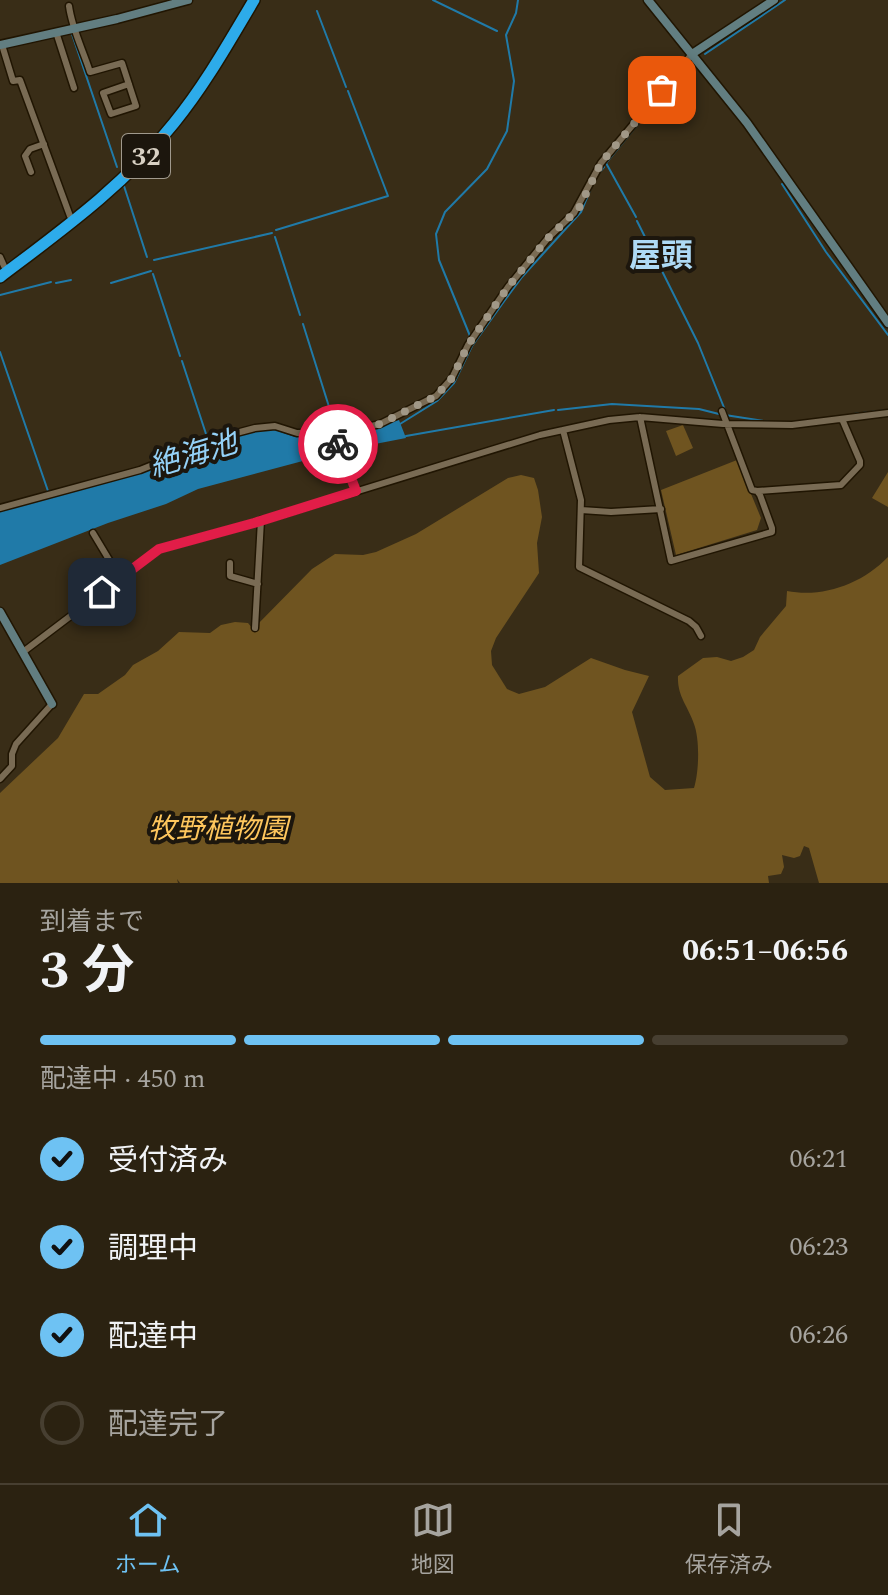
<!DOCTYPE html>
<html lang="ja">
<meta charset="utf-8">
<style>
body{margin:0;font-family:Spectral,"Noto Sans JP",serif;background:#332a1a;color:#f1f3f6;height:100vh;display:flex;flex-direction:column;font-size:30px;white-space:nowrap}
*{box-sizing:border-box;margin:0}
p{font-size:26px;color:#a6a49f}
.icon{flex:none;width:44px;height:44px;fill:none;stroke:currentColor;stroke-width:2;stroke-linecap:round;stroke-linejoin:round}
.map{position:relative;height:883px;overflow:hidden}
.sheet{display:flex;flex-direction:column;background:#2b2211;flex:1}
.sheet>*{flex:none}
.pin{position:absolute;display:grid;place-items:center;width:68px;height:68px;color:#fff;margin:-34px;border-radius:16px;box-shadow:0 4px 12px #0006}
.courier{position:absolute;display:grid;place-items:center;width:80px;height:80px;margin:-40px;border:6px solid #e11d48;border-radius:50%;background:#fff;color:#222;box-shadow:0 2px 10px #0007}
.summary em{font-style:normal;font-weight:700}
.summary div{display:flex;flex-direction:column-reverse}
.summary{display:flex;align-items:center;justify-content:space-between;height:136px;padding:0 40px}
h1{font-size:52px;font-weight:700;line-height:60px}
.bar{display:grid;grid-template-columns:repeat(4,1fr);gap:12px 8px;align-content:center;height:96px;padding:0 40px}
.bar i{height:10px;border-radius:6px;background:#473f31}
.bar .current{background:#6ec2f3}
.bar p{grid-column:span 4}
ol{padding:0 40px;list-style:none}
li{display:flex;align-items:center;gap:24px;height:88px}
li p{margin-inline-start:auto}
li .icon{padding:8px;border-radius:50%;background:#6ec2f3;color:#111;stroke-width:4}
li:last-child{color:#a6a49f}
li i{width:44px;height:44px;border:4px solid #473f31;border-radius:50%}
.dock{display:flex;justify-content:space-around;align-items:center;height:112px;border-top:2px solid #473f31;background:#2b2211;font-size:22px;color:#a6a49f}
.dock a{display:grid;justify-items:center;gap:4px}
.dock .current{color:#6ec2f3}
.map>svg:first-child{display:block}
.green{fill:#6f5420}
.water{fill:#207aa8}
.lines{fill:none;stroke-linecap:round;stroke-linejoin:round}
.stream{stroke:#207aa8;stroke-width:2}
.street-casing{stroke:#201502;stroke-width:9}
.secondary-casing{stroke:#201502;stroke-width:11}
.highway-casing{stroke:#201502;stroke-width:14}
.street{stroke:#796b54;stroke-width:6}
.secondary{stroke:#627e81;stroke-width:8}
.highway{stroke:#2dabea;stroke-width:11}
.done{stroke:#a19887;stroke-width:8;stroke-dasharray:0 14.4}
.route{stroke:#e11d48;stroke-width:10}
.labels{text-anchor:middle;stroke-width:8;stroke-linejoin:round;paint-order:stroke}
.shield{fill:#1c160d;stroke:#a0998d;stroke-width:2}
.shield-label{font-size:26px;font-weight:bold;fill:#d9d1c4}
.park-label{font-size:28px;font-style:italic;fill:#fec65d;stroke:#1c160d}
.water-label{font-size:30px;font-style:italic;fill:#94d1f7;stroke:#1c160d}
.quarter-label{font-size:32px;font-weight:bold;fill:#aedaf5;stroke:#1c160d}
</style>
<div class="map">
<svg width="888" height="883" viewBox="0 0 888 883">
<rect width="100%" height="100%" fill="#392d17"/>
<path class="green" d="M683 425 693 448 676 456 666 431Z
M737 460 761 518 757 530 676 555 661 490Z
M888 472V507L872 498Z
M521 475 534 478 538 490 542 517 537 543 539 573 496 638 491 651 492 665 507 689 519 694 545 687 591 658 625 670 649 676 632 712 650 777 665 790 694 788C699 772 700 740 694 724 688 706 677 696 678 676L703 658 717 657 731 661 743 657 754 650 760 637 786 606 787 591C823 598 862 584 888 557V883H819L809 848 804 846 800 856 794 858 782 855 784 867 781 874 768 876 769 883H180L177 879 178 883H0V793L58 738 84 694H98L125 675 133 665 158 651 179 632 210 633 221 625 235 622 248 623 253 629 312 569 335 554 363 555 376 552 416 534 508 478Z"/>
<path class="water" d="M399 420 406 438 344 450 198 489 166 504 108 523 0 565V512L13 507 125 478 212 444 258 429 275 430 295 437H340Z"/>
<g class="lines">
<path class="stream" d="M433 0 497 31
M317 11 346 87
M72 34 117 167
M705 54 785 0
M598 174 604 167
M782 184 826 252 888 335
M124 186 147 257
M636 217 606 163 646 114
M637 221 698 343 727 415
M276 230 388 196 348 91
M275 237 300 315
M154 260 272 233
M153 274 180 356
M56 283 71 280
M111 283 151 271
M0 295 51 282
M303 324 336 429
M470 336 439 260 436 234 445 212 487 169 507 131 514 81 506 35 516 13 518 0
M0 352 48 491
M182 361 208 440
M558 410 612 404 699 409 719 414
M854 414 888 410
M725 415 770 422
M400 424 437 401 454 383 472 346 505 300 522 277 581 212 593 183
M406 436 554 410"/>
<g class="street-casing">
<path id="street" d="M69 6C72 29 83 50 90 72L122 63 136 106 111 114 103 93 129 84
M56 32 74 88
M2 45 13 81 20 80 70 216
M31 172 25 156 30 149 44 144
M0 257 4 266
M640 417 671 561 772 532V528L760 495 757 491 752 490 722 411
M563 430 581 500 579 567 689 621 696 627 701 636
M334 433 356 491
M757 491 841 485 860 465V461L842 419
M0 508 140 470 225 436 255 428 275 426 297 433 345 432 380 424 436 396 452 378 468 345 508 287 548 238 574 213 601 163 692 54
M581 510 611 512 661 509
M93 533 120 578
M230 563V576L258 584
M255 628 261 520
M23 652 159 549 254 523 540 435 609 420 640 417 723 424 792 425 888 413
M0 779 12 766V754L16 744 52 704"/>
</g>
<g class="secondary-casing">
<path id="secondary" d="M648 0 747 123 888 323
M0 45 117 19 188 0
M692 54 774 0
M0 612 52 704"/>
</g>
<g class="highway-casing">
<path id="highway" d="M0 277C62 230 125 185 174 123 205 85 229 42 254 0"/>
</g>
<use href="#street" class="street"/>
<use href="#secondary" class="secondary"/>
<use href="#highway" class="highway"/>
</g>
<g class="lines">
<path class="done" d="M338 444 334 433 380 424 436 396 452 378 468 345 508 287 548 238 579 208 601 163 662 90"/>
<path class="route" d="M102 592 159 549 254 523 356 491 338 444"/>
</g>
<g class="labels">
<rect class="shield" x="122" y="134" width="48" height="44" rx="6"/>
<g class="shield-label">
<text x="146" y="165">32</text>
</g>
<g class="park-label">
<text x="218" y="838">牧野植物園</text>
</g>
<g class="water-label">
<text transform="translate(193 454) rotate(-17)" y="10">絶海池</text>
</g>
<g class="quarter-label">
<text x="661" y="266">屋頭</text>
</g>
</g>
</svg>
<div class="pin" style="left:662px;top:90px;background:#ea580c"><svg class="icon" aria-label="bag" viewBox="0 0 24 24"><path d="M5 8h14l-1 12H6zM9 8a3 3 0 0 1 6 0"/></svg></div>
<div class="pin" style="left:102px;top:592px;background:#1f2937"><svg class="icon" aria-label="home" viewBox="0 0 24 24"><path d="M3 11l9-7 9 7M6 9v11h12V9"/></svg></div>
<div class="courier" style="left:338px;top:444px"><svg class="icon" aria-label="bike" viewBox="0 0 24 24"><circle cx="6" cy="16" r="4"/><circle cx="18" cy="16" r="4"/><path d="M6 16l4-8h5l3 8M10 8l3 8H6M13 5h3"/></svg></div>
</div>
<section class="sheet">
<div class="summary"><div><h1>3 分</h1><p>到着まで</p></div><em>06:51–06:56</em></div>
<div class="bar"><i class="current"></i><i class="current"></i><i class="current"></i><i></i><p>配達中 · 450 m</p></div>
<ol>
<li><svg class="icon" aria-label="check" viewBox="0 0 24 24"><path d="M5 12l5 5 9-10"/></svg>受付済み<p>06:21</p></li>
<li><svg class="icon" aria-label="check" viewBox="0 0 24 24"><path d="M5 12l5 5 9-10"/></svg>調理中<p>06:23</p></li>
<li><svg class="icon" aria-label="check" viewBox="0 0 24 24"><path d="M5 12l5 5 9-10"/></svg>配達中<p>06:26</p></li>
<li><i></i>配達完了</li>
</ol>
</section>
<nav class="dock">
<a class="current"><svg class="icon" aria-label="home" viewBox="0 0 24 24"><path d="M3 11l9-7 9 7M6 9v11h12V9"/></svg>ホーム</a>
<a><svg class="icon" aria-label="map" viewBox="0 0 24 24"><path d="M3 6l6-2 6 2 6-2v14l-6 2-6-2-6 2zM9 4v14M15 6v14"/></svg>地図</a>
<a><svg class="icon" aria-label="saved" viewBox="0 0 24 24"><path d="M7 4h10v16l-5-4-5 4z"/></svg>保存済み</a>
</nav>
